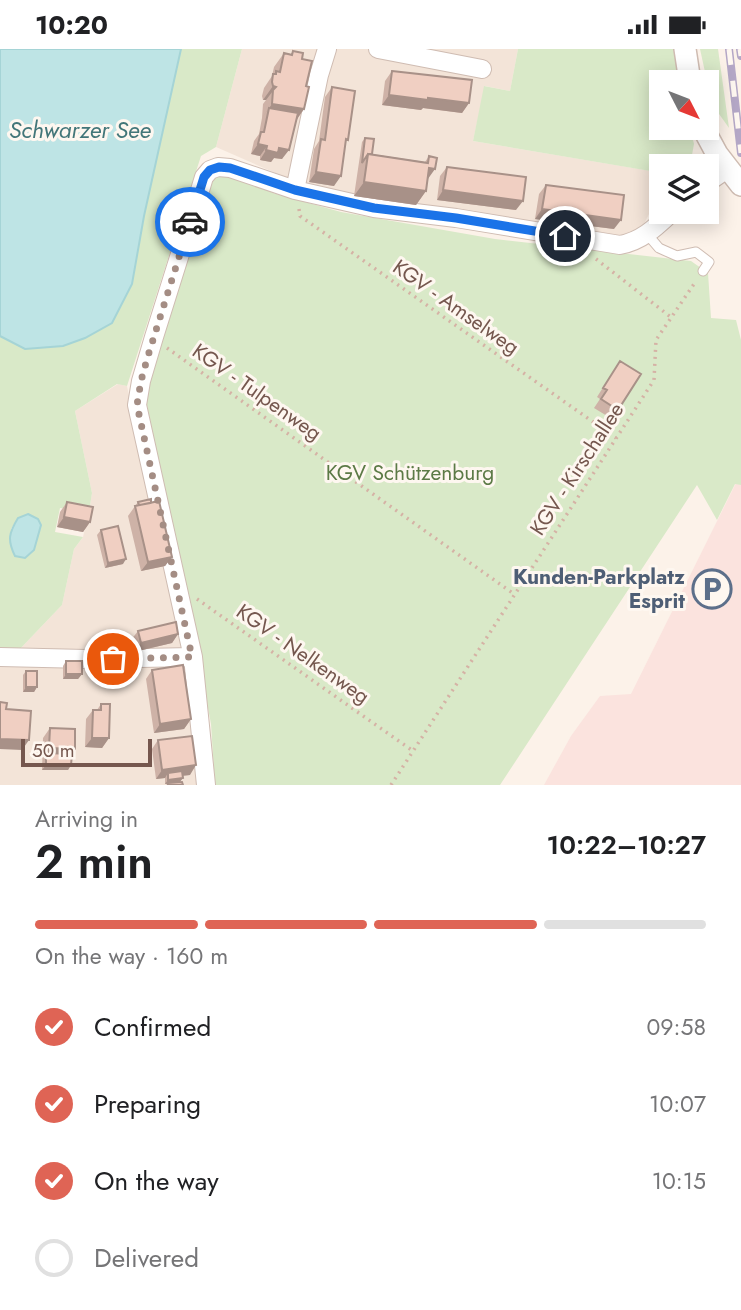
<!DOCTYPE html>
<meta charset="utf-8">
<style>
body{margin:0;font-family:Jost,sans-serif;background:#f6f6f6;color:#202124;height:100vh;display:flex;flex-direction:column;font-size:26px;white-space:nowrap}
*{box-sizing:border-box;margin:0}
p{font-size:23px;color:#757577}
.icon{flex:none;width:38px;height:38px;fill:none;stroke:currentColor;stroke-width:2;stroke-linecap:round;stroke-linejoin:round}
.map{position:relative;height:736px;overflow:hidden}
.panel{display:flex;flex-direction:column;background:#fff;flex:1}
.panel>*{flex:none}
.needle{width:46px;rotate:132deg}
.controls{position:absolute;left:649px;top:21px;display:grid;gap:14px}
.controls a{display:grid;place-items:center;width:70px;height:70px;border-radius:0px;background:#fff;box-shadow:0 4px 18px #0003;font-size:35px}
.scale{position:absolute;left:21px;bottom:18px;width:131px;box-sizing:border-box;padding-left:7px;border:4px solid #75574e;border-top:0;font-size:19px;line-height:24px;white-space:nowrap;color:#75574e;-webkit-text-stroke:5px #fef7f0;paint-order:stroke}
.pin{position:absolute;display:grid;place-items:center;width:60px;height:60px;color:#fff;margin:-30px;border:4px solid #fff;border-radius:50%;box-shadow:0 2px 7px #0007}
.courier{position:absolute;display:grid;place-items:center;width:70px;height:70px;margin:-35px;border:5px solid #1a73e8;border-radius:50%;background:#fff;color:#222;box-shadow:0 2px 9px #0007}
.head em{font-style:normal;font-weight:600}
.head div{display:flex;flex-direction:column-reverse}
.head{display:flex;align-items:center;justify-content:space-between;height:119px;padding:0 35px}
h1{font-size:46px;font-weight:600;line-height:52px}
.bar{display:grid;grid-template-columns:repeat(4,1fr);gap:10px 7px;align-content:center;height:84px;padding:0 35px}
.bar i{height:9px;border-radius:5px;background:#e0e0e0}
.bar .selected{background:#df6455}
.bar p{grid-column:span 4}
ol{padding:0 35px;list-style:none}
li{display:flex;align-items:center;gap:21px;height:77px}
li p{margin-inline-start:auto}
li .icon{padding:7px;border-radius:50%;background:#df6455;color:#fff;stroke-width:4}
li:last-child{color:#757577}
li i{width:38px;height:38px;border:4px solid #e0e0e0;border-radius:50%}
.status{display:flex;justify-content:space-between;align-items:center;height:49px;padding:0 35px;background:#fff;direction:ltr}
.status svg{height:19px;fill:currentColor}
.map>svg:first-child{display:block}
.residential{fill:#f3e4d8}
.commercial{fill:#fbe3de}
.green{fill:#d9e9c8;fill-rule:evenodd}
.water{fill:#bee4e5;stroke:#a5d4d6;stroke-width:2}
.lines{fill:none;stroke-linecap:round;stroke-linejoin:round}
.service-casing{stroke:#cfbcb2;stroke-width:11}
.minor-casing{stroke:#cfbcb2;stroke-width:20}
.tertiary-casing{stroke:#cfbcb2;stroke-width:24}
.path{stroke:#d5b2a5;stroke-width:3.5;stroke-dasharray:2 5;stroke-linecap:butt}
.service{stroke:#fff;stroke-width:9}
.minor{stroke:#fff;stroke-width:18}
.tertiary{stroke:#fff;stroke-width:21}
.rail-casing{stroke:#b4a7c6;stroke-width:8}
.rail{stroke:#fef7f0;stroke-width:5;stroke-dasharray:16;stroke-linecap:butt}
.wall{fill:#ceb2a7}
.shaded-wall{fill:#a89188}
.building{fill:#f0cfc2;stroke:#a89188;stroke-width:2}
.done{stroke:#a48d84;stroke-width:7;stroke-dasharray:0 12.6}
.route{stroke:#1a73e8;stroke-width:9}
.labels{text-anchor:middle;stroke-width:6;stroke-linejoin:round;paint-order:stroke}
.street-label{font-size:21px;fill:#75574e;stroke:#fef7f0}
.park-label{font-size:21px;fill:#5c7a46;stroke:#fef7f0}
.service-label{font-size:21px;font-weight:bold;fill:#4e5e75;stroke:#fef7f0;text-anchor:end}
.water-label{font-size:23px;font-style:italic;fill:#427679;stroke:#fef7f0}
</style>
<div class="status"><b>10:20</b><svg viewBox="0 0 49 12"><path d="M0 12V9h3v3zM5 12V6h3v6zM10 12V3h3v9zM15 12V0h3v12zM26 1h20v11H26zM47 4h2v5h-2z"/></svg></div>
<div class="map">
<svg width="741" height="736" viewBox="0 0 741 736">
<rect width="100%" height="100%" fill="#fcf2e9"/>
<path class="residential" d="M242 0H518L510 42 485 37 473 92 657 123 650 163 642 179 627 187H616L344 146 305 137 216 98Z
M118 335 127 337 182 601 18 602 62 556 74 500 83 488 89 463 92 444 75 362Z
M0 615 177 618 189 624 197 736H0Z"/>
<path class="commercial" d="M736 434 741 436V736H544L571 687 600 647 631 645Z"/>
<path class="green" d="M181 0H242L216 98 201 107 127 337 117 335 75 362 92 444 89 463 60 459 55 483 83 488 74 500 62 556 18 602 0 601V287L25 300 132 234 144 167ZM28 465 41 476 34 501 11 480 18 469Z
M518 0H674L679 33H662V79H690L694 95 690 117H662L661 151 650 163 656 123 473 92 484 37 510 42Z
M700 0H718L729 79 712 55Z
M226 124 243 129 273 144 341 163 495 190 691 212 708 224 711 269 736 271 741 291V436L735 435 717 471 697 436 500 736H215L211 675 186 542 165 451 146 351 159 293 205 143 214 128Z"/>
<path class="water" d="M0 0H181L144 167 132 235 112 274 85 289 63 297 25 300 0 287Z
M28 465 38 470 41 476 34 501 25 509 15 507C7 491 9 484 18 469Z"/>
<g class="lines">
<g class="service-casing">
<path id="service" d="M647 185 659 199 677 207 696 203 709 213 703 222"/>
</g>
<g class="minor-casing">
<path id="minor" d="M378 0 482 20
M707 134 727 120
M295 141 319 26 327 0
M0 608 86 610 193 608
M206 736 193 608 137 356 141 332 154 288 201 138 204 128 210 121 218 118 230 119 295 141 374 159 456 169 620 196C642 192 656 178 672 163"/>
</g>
<g class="tertiary-casing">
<path id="tertiary" d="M685 0 690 33
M703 79 717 105 741 136"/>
</g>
<path class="path" d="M299 160 300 167 616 389
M596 210 672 269
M167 299 514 545
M197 550 413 702
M391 736 654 331 656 291 696 232"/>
<use href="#service" class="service"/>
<use href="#minor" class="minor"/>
<use href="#tertiary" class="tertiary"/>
<g class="rail-casing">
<path id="rail" d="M729 0 741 104
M740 0 741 7"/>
</g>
<use href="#rail" class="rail"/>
</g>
<path class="wall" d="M293 2 302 10 306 37 304 60 296 72 282 110 274 109 271 113 260 111V107L251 105 254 92 259 85 262 69 263 55 266 51H263L262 47 264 39 272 27 274 18 284 4 291 5Z
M392 22 469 54 462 64 423 59 421 61 382 56 385 32Z
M332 38 345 94 334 137 309 133 314 100 319 92 325 48Z
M365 89 372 105 425 113 429 107 426 142 416 156 354 147 362 93Z
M447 118 516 161 437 151 440 127Z
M546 136 614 180 535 170 539 145Z
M614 321 618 361 612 370 594 359 600 350 597 348Z
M67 453 90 473 83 483 57 478 60 463Z
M138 453 172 508 165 517 141 522 128 467Z
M101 481 123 515 105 519 97 486Z
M138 582 178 585 172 594 134 603 131 591Z
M66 612 82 625 78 630H63V617Z
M115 615 131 631 128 635H102L103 622 106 617 113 618Z
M152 621 191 670 184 680 154 684 146 630Z
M26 622 37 638 34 643H23V626Z
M101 655 109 689 102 699 85 698 86 670 93 661H97Z
M50 679 72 705 71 716 68 721H42L43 689Z
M158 691 190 726 182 727 183 729 179 733 166 736 167 735H165V729L156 730 152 700Z"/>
<path class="shaded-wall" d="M273 37 276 38 266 51H263Z
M389 46 428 49 469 54 462 64 423 59 421 61 382 56Z
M272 55 304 60 294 74 269 59 262 69Z
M258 95 267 97 260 107 251 105Z
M279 99 289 101 282 110 274 109 271 113 260 111 266 101Z
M429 119 435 120 425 134Z
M316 123 341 127 334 137 309 133Z
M364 133 426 142 416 156 354 147Z
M443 141 523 152 516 161 437 151Z
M542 160 621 171 614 180 535 170Z
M64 468 90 473 83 483 57 478Z
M172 508 165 517 141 522 148 513Z
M126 510 123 515 105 519 108 514Z
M178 585 172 594 134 603 141 594Z
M66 625H82L78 630H63Z
M106 630 131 631 128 635H102Z
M26 638H37L34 643H23Z
M191 670 184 680 154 684 160 675Z
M92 689H109L102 699 85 698Z
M0 690 29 691 22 701 0 700Z
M49 699 75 700 68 710 46 704Z
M46 716H71L68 721H42Z
M196 716 190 726 168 728V724L165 729 156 730 162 721Z
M183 729 179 734 165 735 168 731Z"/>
<path class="building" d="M293 2 303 4 302 10 312 12 306 37 309 38 304 60 272 55 273 41 276 38 273 37 272 33 273 25H276V22L280 23 284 4 292 6Z
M392 22 472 31 469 54 428 49V51L389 46Z
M332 38 355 42 348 91 346 90 341 127 316 123 321 90 325 91Z
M269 59 298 64 289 101 279 99 278 104 266 101 267 97 258 95 261 83H264Z
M365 89 374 90 372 105H368L362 114Z
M368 105 428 114 429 107 437 109 435 120 429 119 426 142 364 133Z
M447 118 526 128 523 152 443 141Z
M546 136 624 146 621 171 542 160Z
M620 312 641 325 618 361 601 350 607 341 603 339Z
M151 450V454L139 456 138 453Z
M159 452 172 508 148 513 135 457Z
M67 453 93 458 90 473 64 468Z
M118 477 126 510 108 514 101 481Z
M176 573 178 585 141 594 138 582Z
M66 612H82V625H66Z
M115 615H132L131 631 106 630V617L115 618Z
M183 616 191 670 160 675 152 621Z
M26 622H37V638H26Z
M0 653 7 654 6 660 31 662 29 691 0 690Z
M101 655H110L109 689H92L93 661H101Z
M50 679 75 680V700L49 699Z
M192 687 196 716 162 721 158 691Z
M46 704 72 705 71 716H46Z
M182 722 183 729 168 731V724Z
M182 733 183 736H168V734Z"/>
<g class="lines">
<path class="done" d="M113 610 192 608 137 356 141 332 147 310 190 173"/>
<path class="route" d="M190 173 204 128 210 121 219 118 230 119 295 141 374 159 456 169 565 187"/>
</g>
<defs>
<g id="parking-ring" transform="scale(2.0125)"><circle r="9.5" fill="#fef7f0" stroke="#5c6f8a" stroke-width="1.5"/><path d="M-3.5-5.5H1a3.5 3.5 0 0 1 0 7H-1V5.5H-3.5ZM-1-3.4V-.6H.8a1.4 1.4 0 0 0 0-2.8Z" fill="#5c6f8a"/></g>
</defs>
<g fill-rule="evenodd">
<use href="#parking-ring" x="712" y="540"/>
</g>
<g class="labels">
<g class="street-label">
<text transform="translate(456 258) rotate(35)" y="7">KGV - Amselweg</text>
<text transform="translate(257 343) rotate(35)" y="7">KGV - Tulpenweg</text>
<text transform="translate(577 420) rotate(-57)" y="7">KGV - Kirschallee</text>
<text transform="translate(303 605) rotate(35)" y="7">KGV - Nelkenweg</text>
</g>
<g class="park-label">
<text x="410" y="431">KGV Schützenburg</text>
</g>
<g class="service-label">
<text x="685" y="535">Kunden-Parkplatz<tspan x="685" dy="24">Esprit</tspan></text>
</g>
<g class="water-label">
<text x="80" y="89">Schwarzer See</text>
</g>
</g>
</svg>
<div class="controls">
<a><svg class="needle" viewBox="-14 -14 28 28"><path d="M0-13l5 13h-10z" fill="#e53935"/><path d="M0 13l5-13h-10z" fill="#757577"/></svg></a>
<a><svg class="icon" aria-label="layers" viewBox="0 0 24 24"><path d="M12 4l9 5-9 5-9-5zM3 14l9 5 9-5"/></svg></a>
</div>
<div class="scale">50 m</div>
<div class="pin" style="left:113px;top:610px;background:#ea580c"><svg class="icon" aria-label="bag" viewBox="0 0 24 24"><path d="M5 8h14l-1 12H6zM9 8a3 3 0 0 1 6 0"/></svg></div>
<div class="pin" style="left:565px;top:187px;background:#1f2937"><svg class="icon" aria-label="home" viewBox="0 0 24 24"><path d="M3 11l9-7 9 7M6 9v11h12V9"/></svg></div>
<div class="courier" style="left:190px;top:173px"><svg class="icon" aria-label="car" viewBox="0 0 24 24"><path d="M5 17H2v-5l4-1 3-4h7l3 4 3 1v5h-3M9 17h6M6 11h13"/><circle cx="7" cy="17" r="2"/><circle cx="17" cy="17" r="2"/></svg></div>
</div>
<section class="panel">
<div class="head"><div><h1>2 min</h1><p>Arriving in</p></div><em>10:22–10:27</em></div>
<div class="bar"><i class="selected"></i><i class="selected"></i><i class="selected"></i><i></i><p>On the way · 160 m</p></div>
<ol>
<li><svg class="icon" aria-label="check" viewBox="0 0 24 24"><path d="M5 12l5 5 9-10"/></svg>Confirmed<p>09:58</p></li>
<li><svg class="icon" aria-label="check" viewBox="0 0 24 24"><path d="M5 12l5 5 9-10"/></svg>Preparing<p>10:07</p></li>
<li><svg class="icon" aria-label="check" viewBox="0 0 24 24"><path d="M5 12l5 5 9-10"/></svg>On the way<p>10:15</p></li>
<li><i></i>Delivered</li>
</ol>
</section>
